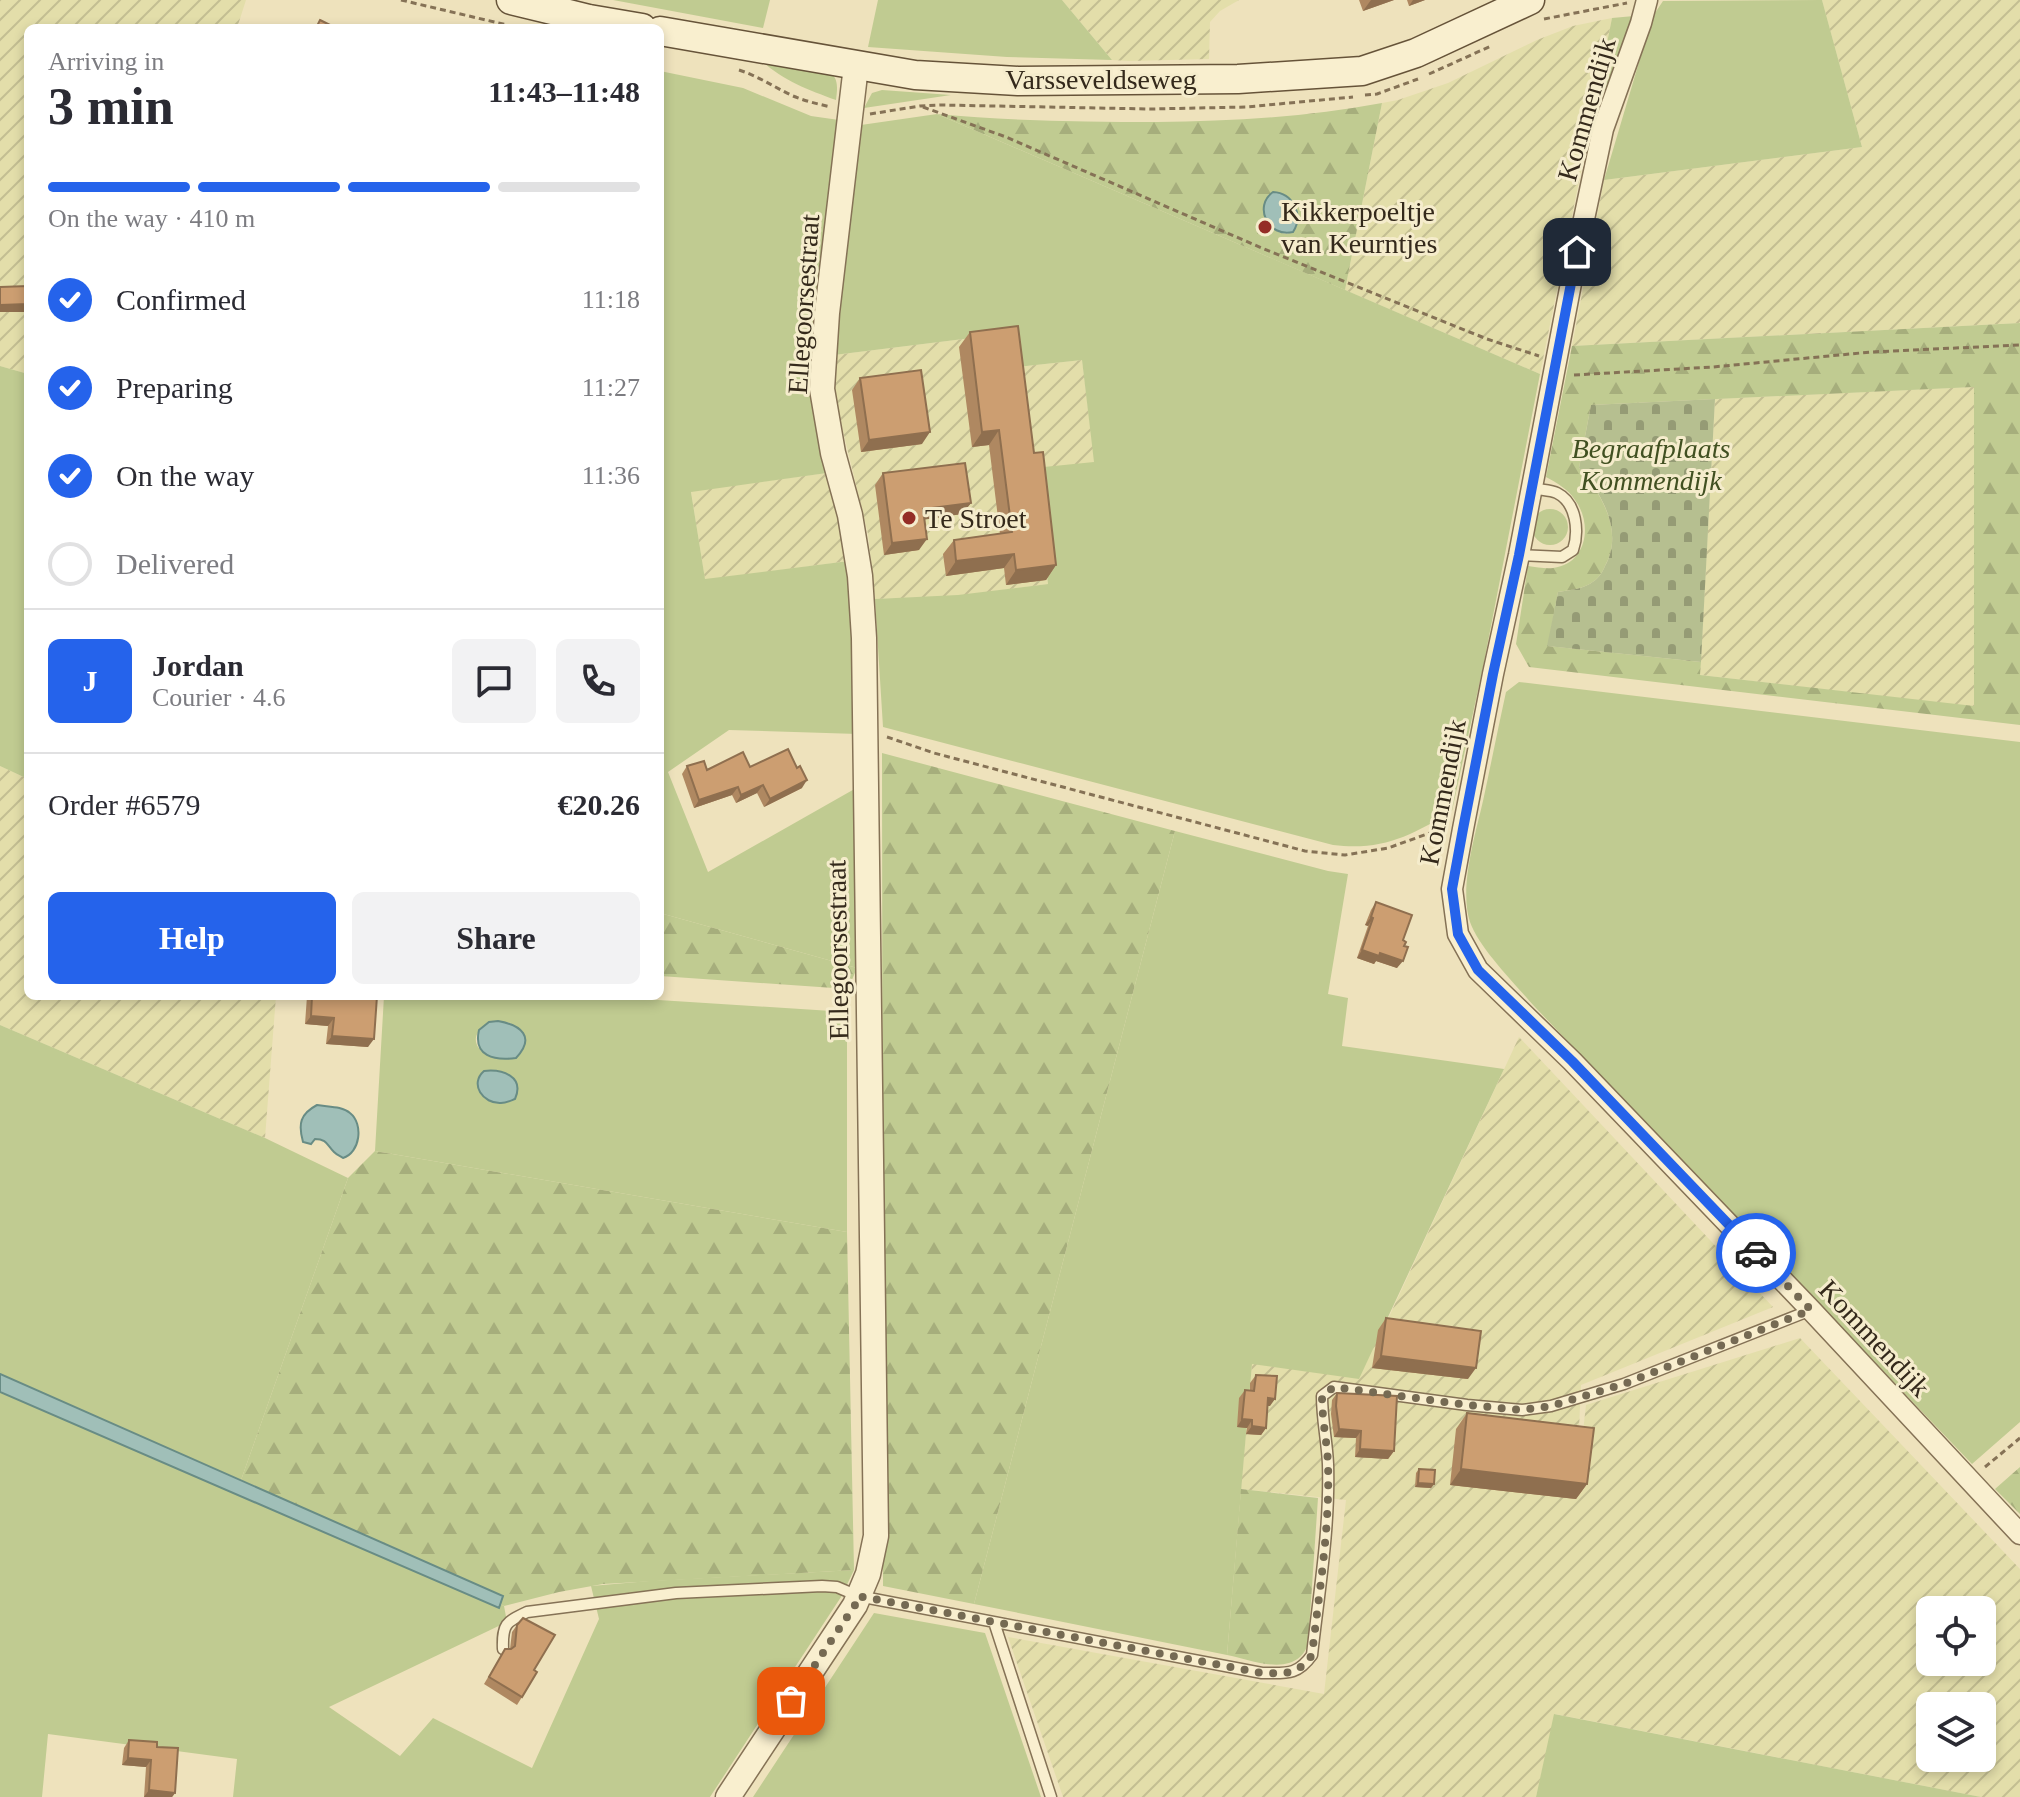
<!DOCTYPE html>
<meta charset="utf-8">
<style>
body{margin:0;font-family:Georgia,serif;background:#f2f2f3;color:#2b2b33;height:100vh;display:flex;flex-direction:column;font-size:30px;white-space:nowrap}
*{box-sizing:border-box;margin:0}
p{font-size:26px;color:#7c7c81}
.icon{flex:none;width:44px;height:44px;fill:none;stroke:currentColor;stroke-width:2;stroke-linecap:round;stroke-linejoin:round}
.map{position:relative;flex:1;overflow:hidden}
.details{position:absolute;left:24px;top:24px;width:640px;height:976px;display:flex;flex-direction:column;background:#fff;border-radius:12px;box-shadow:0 4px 12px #0003}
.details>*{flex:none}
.fabs{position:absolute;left:1916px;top:1596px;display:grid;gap:16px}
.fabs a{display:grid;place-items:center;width:80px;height:80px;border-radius:12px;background:#fff;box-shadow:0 4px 12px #0003;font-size:40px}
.pin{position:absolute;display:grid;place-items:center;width:68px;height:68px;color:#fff;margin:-34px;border-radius:16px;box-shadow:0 4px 12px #0006}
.courier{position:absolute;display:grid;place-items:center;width:80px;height:80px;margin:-40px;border:6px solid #2563eb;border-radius:50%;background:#fff;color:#222;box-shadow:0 2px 10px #0007}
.overview em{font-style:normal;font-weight:600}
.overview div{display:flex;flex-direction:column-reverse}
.overview{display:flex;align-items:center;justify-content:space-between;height:136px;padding:0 24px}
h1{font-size:52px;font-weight:600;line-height:60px}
.bar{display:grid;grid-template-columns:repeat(4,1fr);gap:12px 8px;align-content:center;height:96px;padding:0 24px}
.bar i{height:10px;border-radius:6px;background:#e1e1e2}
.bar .current{background:#2563eb}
.bar p{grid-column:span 4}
.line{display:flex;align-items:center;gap:20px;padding:0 24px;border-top:2px solid #e1e1e2}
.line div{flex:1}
.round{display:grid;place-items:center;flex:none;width:84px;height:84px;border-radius:12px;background:#f2f2f3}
ol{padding:0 24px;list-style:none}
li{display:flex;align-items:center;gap:24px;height:88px}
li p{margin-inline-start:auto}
li .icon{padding:8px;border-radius:50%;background:#2563eb;color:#fff;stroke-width:4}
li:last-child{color:#7c7c81}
li i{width:44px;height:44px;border:4px solid #e1e1e2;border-radius:50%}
.primary-button{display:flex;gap:16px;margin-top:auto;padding:16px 24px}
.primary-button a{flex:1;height:92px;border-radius:12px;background:#2563eb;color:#fff;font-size:32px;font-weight:600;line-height:92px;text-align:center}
.primary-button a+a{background:#f2f2f3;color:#2b2b33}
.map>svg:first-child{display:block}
.farmland{fill:url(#farmland-furrows);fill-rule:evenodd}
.green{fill:#c0cb91;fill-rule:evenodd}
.forest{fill:url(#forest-firs);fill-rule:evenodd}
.cemetery{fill:url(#cemetery-stones)}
.water{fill:#a0bfb8;stroke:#688c85;stroke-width:2}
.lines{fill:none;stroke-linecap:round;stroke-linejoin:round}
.service-casing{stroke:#857256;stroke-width:13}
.minor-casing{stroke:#857256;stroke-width:23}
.tertiary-casing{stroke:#857256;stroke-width:27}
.secondary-casing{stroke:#665339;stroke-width:31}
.path{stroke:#857256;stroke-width:3;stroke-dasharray:6 4;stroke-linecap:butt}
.service{stroke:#f9efcf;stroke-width:10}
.minor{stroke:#f9efcf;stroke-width:20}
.tertiary{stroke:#f9efcf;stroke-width:24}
.secondary{stroke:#f9efcf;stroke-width:28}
.wall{fill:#af8861}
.shaded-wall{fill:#8f6f4f}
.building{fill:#cc9e71;stroke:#8f6f4f;stroke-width:2}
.done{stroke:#756a53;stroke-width:8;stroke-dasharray:0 14.4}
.route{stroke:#2563eb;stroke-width:10}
.poi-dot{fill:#942d26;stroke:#f5eccc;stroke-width:3}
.labels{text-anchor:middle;stroke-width:6;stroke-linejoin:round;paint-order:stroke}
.street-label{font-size:28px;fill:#34291b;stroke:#f5eccc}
.poi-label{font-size:28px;fill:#34291b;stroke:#f5eccc;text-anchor:start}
.park-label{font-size:28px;font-style:italic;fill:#415021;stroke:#f5eccc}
</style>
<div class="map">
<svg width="2020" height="1797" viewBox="0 0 2020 1797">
<defs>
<pattern id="farmland-furrows" width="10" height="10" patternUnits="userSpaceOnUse" patternTransform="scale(2)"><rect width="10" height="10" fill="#e3deaa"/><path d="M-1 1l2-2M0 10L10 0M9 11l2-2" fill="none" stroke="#c3be92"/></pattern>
<pattern id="forest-firs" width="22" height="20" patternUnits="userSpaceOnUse" patternTransform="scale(2)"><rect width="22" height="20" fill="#c0cb91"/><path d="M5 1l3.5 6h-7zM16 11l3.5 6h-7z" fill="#a6ae7c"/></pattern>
<pattern id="cemetery-stones" width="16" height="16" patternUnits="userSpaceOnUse" patternTransform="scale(2)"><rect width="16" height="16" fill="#b6bf90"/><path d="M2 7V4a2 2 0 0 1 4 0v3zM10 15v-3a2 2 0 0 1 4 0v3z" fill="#959b75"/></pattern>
</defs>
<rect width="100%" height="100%" fill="#eee2bc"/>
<path class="farmland" d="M0 0H246L237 28H28V374L0 366Z
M1062 0H1239L1220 11 1210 22 1209 59 1129 61 1112 60Z
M1822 0H2020V323L1572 346 1604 180 1862 147Z
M1612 18 1540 374 1345 290 1382 103 1398 100 1448 83 1537 40 1573 26Z
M1012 333 1017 367 1082 360 1095 463 1034 469 1048 584 958 596 875 599 868 534 832 386 834 355Z
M1974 387V707L1700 675 1715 399Z
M827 473 849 561 705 580 691 491Z
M0 766 28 779V996H276L265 1138 0 1025Z
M1519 1037 1773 1307 1581 1385 1576 1494 1586 1405 1800 1338 2020 1569V1797H1981L1555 1714 1536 1797H1063L1008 1637 1324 1694 1346 1500 1241 1489 1252 1363 1388 1319ZM1930 1610H1982V1662H1930ZM1930 1706H1982V1758H1930Z"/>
<path class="green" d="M613 0H770L763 28Z
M878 0H1062L1112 60 1007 57 868 47Z
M1822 0 1862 147 1604 180 1648 32 1655 13 1663 1Z
M1634 16 1584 158 1612 18Z
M760 59C775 61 824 65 832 74 839 81 837 91 836 100 807 89 783 81 760 59Z
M660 71 743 88 811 116 839 120 827 473 691 492 705 579 849 561 858 734 729 730 668 772 708 872 858 787 857 968 660 913Z
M882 90 951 95 864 108 872 93Z
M937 114 1540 374 1484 662 1452 811C1411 836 1382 851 1333 845L883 727 875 599 958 595 1048 584 1034 468 1094 462 1082 360 1017 367 1012 333 834 355 861 125Z
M0 366 28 374V779L0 766Z
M1519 682 2020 742V1422L1972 1464 1534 1006C1516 985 1479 948 1470 922 1459 888 1475 836 1483 801 1491 764 1498 728 1506 692Z
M1175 831 1328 871 1348 874 1328 994 1348 998 1342 1046 1504 1069 1359 1379 1252 1364 1227 1655 974 1604Z
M384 996H596L847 1012V1232L375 1151ZM498 1021 511 1023 504 1059C497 1058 490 1057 484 1053 466 1040 481 1023 498 1021ZM489 1070C504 1071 512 1074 517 1088L514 1099C503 1104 490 1105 481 1094L484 1071Z
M0 1025 265 1138 348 1178 241 1480 0 1374Z
M0 1392 499 1608 500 1604 504 1606 507 1622 329 1707 400 1756 433 1718 532 1768 599 1619 591 1586 649 1581 854 1570 841 1597 710 1797H233L237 1759 48 1734 42 1797H0Z
M874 1613 985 1633 1041 1797H753Z
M1554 1714 1981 1797H1536Z"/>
<path class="forest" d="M1382 103 1345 290 937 114C1010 121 1083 122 1157 122 1233 121 1308 117 1382 103ZM1269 194 1294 203 1297 219 1288 234C1267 233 1259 211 1269 194Z
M2020 323V725L1529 667 1516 644 1528 566C1536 567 1546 569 1553 568 1587 564 1593 524 1575 500 1568 489 1557 483 1546 477L1572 346ZM1974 387V706L1700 675 1701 662 1548 646 1558 592C1571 590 1584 589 1594 581 1599 578 1603 571 1605 566 1624 532 1602 494 1579 468L1591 405Z
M1532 527a18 18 0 1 1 36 0a18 18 0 1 1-36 0Z
M882 753 1175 831 974 1604 883 1586Z
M660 913 857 968 848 989 660 976Z
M375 1151 847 1232 854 1570 603 1584 559 1592 504 1606 500 1604 502 1596 241 1480 348 1178Z
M2020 1467V1514L1995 1489Z
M1241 1489 1318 1498 1308 1645C1306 1649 1304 1653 1301 1656 1283 1674 1248 1659 1227 1655Z"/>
<path class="cemetery" d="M1715 399 1701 662 1547 646 1558 592C1571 590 1584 589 1594 581 1599 578 1603 571 1605 566 1624 532 1602 493 1579 468L1591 405Z"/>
<path class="water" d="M1273 192C1293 193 1304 215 1293 232 1268 238 1253 206 1273 192Z
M498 1021C521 1025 536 1037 516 1058 494 1061 473 1056 479 1030L489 1022Z
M484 1071C502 1069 525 1076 515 1099 510 1101 506 1103 501 1103 483 1104 469 1084 484 1071Z
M317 1105C328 1107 342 1106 350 1113 364 1124 360 1153 343 1158 340 1156 337 1155 334 1152 327 1145 327 1139 315 1139L311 1144 303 1142C298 1124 300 1114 317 1105Z
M0 1374 503 1596 499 1608 0 1392Z"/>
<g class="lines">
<g class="service-casing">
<path id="service" d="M1519 555 1562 557 1573 550C1579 532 1577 503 1557 493 1551 490 1539 490 1532 488
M994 1622 1051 1797
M503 1649C502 1624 506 1622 527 1612L676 1593 822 1586 837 1587 858 1596 1262 1673C1286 1673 1297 1676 1312 1655 1319 1592 1330 1528 1328 1464 1327 1441 1322 1420 1322 1396L1334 1387 1467 1405 1522 1410 1551 1406 1624 1384 1811 1310"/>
</g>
<g class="minor-casing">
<path id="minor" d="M1647 0 1641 23 1603 129 1577 252 1519 555 1493 674 1463 829 1452 889 1458 934 1478 970 1572 1061 1811 1310 2020 1534"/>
</g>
<g class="tertiary-casing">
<path id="tertiary" d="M728 1797 855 1605 868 1574 876 1536 864 638 860 576 850 515 833 453 822 389 827 313 856 66"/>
</g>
<g class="secondary-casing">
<path id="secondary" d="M511 0 589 19 642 28
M660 31 915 75 1018 81 1238 79 1362 71 1416 53 1530 0"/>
</g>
<path class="path" d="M401 0 507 25
M1544 19 1627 3
M739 70C758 76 774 87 793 96 805 101 818 104 831 107
M1429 74 1491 46
M1365 95 1377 94 1418 79
M923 107 1006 137 1264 249 1487 339 1539 356
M870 114 920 106 942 105 1150 109 1246 107 1353 97
M1574 375 1713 367 1871 352 2020 345
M887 737 934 753 1305 851 1345 855 1388 848 1444 828
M1985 1467 2020 1438"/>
<use href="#service" class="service"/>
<use href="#minor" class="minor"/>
<use href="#tertiary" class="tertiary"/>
<use href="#secondary" class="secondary"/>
</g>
<path class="wall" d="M1359 0H1394L1363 11Z
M1407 0H1425L1409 6Z
M970 332 1034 453 1056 565 1046 580 1006 585 1004 568 946 576 943 554 954 540 1000 534 989 445 972 447 959 347Z
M860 378 922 444 861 452 852 390Z
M883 473 971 503 962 514 925 519 919 550 884 555 875 485Z
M687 766 707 770 750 767 802 788 764 807 757 793 736 803 732 795 694 808 682 774Z
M1376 902 1403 940 1397 968 1376 961 1374 964 1357 958 1368 926 1365 925 1371 910Z
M307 996H377L368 1047 326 1044 328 1026 305 1024Z
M1386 1318 1468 1379 1372 1368 1378 1330Z
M1256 1375 1270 1406H1268L1266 1428 1261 1435 1246 1434 1247 1428 1237 1427 1239 1398 1245 1390 1250 1391V1383Z
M1337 1393 1394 1451 1388 1459 1355 1457 1356 1438 1334 1437 1331 1414 1332 1400Z
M1467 1413 1587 1484 1576 1499 1450 1485 1456 1429Z
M1419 1469 1434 1484 1431 1488 1415 1487 1416 1473Z
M517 1625 534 1670 522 1697 517 1705 484 1684 505 1649H510L512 1632Z
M129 1740 157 1747 175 1793 172 1797H144L146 1767 122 1765 124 1748Z"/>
<path class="shaded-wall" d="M1371 0H1394L1363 11Z
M1413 0H1425L1409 6Z
M28 304 24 312H0V305Z
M999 430 989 445 972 447 982 432Z
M930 432 922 444 861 452 869 440Z
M971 503 962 514 915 521 923 509Z
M927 539 919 550 884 555 892 543Z
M1014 554 1004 568 946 576 956 561Z
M1056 565 1046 580 1006 585 1016 570Z
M807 780 802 788 764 807 770 799Z
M763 785 757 793 736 803 741 795Z
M738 787 732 795 694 808 699 800Z
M1371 917 1373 918 1368 926 1365 925Z
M1362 950 1380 953 1403 961 1397 968 1376 961 1374 964 1357 958Z
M311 1016 334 1018 328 1026 305 1024Z
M332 1036 374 1039 368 1047 326 1044Z
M1381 1356 1476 1368 1468 1379 1372 1368Z
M1268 1398 1275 1399 1270 1406H1263Z
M1242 1419 1252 1420 1247 1428 1237 1427Z
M1252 1426 1266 1428 1261 1435 1246 1434Z
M1339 1429 1361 1431 1356 1438 1334 1437Z
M1360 1449 1394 1451 1388 1459 1355 1457Z
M1461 1469 1587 1484 1576 1499 1450 1485Z
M1418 1483 1434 1484 1431 1488 1415 1487Z
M128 1758 151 1760 146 1767 122 1765Z
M149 1790 175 1793 172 1797H144Z"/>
<path class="building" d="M320 20 336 28H316Z
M28 286V304L0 305V287Z
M1018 326 1034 453 1043 452 1056 565 1016 570 1014 554 956 561 954 540 1012 532 999 430 982 432 970 332Z
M921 370 930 432 869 440 860 378Z
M965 463 971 503 923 509 927 539 892 543 883 473Z
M788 749 797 768 800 766 807 780 770 799 763 785 741 795 738 787 699 800 687 766 704 761 707 770 743 752 750 767Z
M1376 902 1412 915 1403 940 1406 942 1404 946 1408 947 1403 961 1380 953 1379 956 1362 950 1373 918 1371 917Z
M312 996H377L374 1039 332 1036 334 1018 311 1016Z
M1386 1318 1481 1331 1476 1368 1381 1356Z
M1256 1375 1277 1376 1275 1399 1268 1398 1266 1428 1252 1426V1420L1242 1419 1245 1390 1254 1391Z
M1337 1393 1397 1396 1394 1451 1360 1449 1361 1431 1339 1429 1336 1406Z
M1467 1413 1594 1428 1587 1484 1461 1469Z
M1419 1469 1435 1470 1434 1484 1418 1483Z
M523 1618 555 1635 534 1670 537 1672 522 1697 489 1677 505 1649H511L515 1646 517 1625Z
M129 1740 157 1742V1747L178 1748 175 1793 149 1790 151 1760 128 1758Z"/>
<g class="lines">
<path class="done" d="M791 1701 855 1605 858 1596 1262 1673C1286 1673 1297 1676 1312 1655 1319 1592 1330 1528 1328 1464 1327 1441 1322 1420 1322 1396L1334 1387 1467 1405 1522 1410 1551 1406 1624 1384 1811 1310 1756 1253"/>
<path class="route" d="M1577 252 1519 555 1493 674 1463 829 1452 889 1458 934 1478 970 1572 1061 1756 1253"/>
</g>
<g class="poi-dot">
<circle cx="1265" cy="227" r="8"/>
<circle cx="909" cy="518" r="8"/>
</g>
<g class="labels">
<g class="street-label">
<text x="1101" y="89">Varsseveldseweg</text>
<text transform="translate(1586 109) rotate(-74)" y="10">Kommendijk</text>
<text transform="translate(803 304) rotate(-86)" y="10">Ellegoorsestraat</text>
<text transform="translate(1442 792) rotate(-79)" y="10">Kommendijk</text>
<text transform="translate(837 950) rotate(-91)" y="10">Ellegoorsestraat</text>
<text transform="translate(1875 1338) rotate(47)" y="10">Kommendijk</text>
</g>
<g class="poi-label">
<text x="1281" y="221">Kikkerpoeltje<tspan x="1281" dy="32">van Keurntjes</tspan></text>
<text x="925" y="528">Te Stroet</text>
</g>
<g class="park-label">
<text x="1651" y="458">Begraafplaats<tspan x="1651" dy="32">Kommendijk</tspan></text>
</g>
</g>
</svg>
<div class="fabs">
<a><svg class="icon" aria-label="locate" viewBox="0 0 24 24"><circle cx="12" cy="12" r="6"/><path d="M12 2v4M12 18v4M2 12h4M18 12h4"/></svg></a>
<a><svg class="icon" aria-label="layers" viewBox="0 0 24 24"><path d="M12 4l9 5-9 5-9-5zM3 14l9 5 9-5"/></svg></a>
</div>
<div class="pin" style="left:791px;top:1701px;background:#ea580c"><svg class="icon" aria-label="bag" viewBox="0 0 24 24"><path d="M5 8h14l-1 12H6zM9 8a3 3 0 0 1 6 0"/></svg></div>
<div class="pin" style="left:1577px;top:252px;background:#1f2937"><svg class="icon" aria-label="home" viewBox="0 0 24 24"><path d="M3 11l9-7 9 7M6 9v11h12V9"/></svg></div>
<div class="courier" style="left:1756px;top:1253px"><svg class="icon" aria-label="car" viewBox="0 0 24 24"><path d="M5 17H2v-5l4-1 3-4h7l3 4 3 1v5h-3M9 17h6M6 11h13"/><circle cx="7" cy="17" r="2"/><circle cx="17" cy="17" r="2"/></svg></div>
<section class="details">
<div class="overview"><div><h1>3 min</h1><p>Arriving in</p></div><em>11:43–11:48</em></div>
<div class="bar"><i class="current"></i><i class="current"></i><i class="current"></i><i></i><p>On the way · 410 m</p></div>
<ol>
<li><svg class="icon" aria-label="check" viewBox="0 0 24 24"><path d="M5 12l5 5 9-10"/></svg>Confirmed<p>11:18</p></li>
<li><svg class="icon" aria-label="check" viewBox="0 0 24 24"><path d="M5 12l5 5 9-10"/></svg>Preparing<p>11:27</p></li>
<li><svg class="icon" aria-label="check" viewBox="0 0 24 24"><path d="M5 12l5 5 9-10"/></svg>On the way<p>11:36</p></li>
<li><i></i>Delivered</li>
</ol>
<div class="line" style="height:144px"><b class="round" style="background:#2563eb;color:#fff">J</b><div><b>Jordan</b><p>Courier · 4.6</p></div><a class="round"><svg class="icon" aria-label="chat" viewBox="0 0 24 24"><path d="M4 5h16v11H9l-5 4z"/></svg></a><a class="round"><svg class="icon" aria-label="phone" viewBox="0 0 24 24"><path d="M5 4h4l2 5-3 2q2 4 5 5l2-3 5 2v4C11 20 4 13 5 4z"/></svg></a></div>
<div class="line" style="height:104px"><div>Order #6579</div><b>€20.26</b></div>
<div class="primary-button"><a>Help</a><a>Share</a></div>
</section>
</div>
